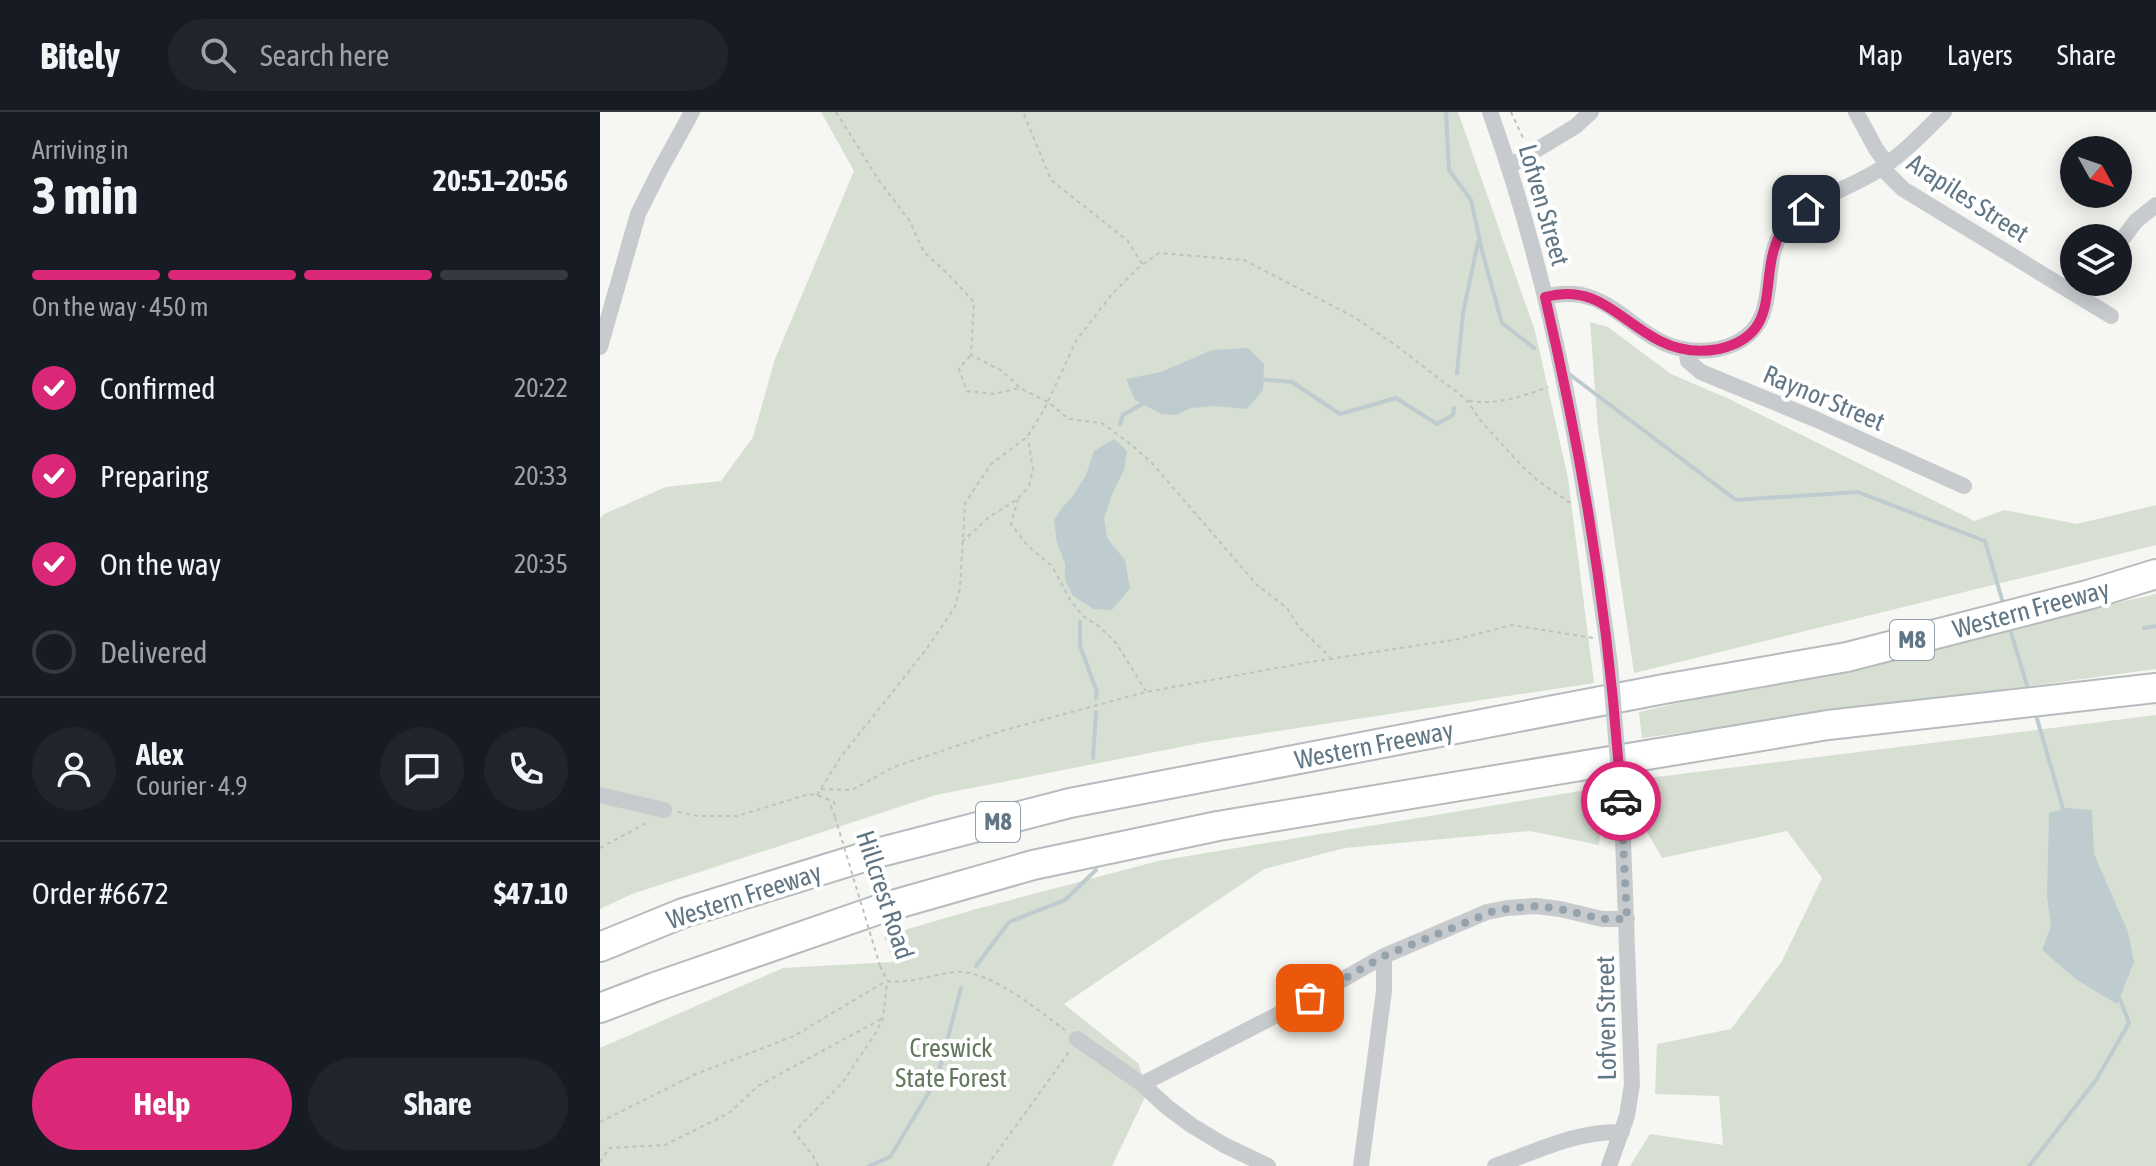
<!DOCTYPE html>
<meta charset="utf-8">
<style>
body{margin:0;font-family:"Asap Condensed",sans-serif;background:#20242c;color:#f1f3f6;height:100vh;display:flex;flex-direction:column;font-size:30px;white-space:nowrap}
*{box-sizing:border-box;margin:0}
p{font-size:26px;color:#9ea1a6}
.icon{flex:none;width:44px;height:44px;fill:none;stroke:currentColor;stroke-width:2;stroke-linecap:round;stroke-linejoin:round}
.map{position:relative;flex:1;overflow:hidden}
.side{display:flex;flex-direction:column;background:#171b24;width:600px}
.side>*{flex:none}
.needle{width:52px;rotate:130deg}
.buttons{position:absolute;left:1460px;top:24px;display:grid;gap:16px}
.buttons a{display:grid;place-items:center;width:72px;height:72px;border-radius:50%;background:#171b24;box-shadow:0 4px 20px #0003;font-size:40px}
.pin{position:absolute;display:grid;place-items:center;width:68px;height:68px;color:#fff;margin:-34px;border-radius:16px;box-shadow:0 4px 12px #0006}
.courier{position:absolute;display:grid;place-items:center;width:80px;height:80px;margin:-40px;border:6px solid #db2777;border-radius:50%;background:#fff;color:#222;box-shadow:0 2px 10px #0007}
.summary em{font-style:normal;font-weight:700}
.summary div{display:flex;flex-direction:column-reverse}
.summary{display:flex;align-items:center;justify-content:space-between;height:136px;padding:0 32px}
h1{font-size:52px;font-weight:700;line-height:60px}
.bar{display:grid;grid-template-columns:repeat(4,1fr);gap:12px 8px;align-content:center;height:96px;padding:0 32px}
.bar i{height:10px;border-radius:6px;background:#363941}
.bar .on{background:#db2777}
.bar p{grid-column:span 4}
.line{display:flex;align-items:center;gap:20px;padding:0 32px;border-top:2px solid #363941}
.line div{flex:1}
.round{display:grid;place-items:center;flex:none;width:84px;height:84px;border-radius:42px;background:#20242c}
ol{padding:0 32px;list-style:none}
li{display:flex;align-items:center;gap:24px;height:88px}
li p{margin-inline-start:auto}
li .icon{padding:8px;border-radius:50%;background:#db2777;color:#fff;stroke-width:4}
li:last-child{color:#9ea1a6}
li i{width:44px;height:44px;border:4px solid #363941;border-radius:50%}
.primary-button{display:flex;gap:16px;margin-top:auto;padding:16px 32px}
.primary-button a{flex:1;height:92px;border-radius:48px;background:#db2777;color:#fff;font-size:32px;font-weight:700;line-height:92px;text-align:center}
.primary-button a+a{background:#20242c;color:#f1f3f6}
header{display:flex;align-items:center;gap:48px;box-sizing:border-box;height:112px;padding:0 40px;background:#171b24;border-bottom:2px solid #363941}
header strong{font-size:38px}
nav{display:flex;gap:44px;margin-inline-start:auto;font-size:28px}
.search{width:560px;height:72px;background:#20242c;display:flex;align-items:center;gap:20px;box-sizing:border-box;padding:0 28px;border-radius:44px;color:#9ea1a6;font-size:30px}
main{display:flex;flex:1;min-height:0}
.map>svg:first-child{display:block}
.green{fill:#d7dfd3}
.water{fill:#becbcf}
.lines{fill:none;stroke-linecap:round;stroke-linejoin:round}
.stream{stroke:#becbcf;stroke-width:4}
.motorway-casing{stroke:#b7bbbe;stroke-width:32}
.path{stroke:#bec1c3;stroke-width:2;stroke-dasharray:4 4;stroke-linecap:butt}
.minor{stroke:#c8cbce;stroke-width:16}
.motorway{stroke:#fff;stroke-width:28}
.path-bridge{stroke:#bec1c3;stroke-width:2;stroke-dasharray:4 4;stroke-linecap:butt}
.minor-bridge{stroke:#c8cbce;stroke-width:16}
.done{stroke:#96a3ac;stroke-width:8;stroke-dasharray:0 14.4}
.route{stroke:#db2777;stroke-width:10}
.labels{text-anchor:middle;stroke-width:8;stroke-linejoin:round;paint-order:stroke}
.shield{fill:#fff;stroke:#91a0aa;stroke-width:2}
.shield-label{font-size:24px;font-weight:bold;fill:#627786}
.street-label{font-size:26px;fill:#627786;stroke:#fff}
.park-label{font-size:26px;fill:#64785e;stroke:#fff}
</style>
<header>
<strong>Bitely</strong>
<div class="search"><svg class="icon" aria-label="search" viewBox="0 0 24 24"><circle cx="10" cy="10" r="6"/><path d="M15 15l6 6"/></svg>Search here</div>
<nav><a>Map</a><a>Layers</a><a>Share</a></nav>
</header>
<main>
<section class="side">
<div class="summary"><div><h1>3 min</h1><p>Arriving in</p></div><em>20:51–20:56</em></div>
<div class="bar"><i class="on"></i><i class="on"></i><i class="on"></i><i></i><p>On the way · 450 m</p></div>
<ol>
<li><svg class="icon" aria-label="check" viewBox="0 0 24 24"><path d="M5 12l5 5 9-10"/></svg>Confirmed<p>20:22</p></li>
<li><svg class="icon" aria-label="check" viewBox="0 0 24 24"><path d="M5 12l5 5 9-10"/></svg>Preparing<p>20:33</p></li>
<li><svg class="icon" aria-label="check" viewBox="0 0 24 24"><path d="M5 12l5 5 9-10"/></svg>On the way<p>20:35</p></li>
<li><i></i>Delivered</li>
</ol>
<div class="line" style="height:144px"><a class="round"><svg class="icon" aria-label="person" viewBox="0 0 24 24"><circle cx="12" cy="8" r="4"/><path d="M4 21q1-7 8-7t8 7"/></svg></a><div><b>Alex</b><p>Courier · 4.9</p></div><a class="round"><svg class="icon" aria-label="chat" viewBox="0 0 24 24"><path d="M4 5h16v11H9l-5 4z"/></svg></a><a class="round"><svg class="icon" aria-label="phone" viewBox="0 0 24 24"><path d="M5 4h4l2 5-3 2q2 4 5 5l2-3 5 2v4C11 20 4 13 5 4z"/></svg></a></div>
<div class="line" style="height:104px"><div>Order #6672</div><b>$47.10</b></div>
<div class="primary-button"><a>Help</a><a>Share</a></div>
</section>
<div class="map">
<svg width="1556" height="1054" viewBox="0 0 1556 1054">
<rect width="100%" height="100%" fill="#f6f6f2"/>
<path class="green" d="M221 0H858L935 219 968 366 994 571 606 630 336 683 32 782 0 797V406L4 402 66 375 121 369 153 325 175 247 254 59Z
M990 210 1008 215 1071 262 1127 286 1375 409 1404 398 1477 412 1556 393V433L1034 561 998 317Z
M1556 482V557L1042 626 1039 600Z
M1556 603V1054H1030L1050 1022 1123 1033 1119 984 1055 982 1057 932 1131 917 1182 849 1222 766 1187 719 1062 746 1032 693V668Z
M1004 675 999 733 930 719 745 736 664 757 464 892 539 952 546 983 512 1054H0V936L183 856 293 850 284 824 373 798 558 749Z"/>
<path class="water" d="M648 236 664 252 663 278 647 297 614 294 591 296 576 303 561 302 535 288 526 267 561 260 612 238Z
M514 327 527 339 524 358 513 380 504 406 507 426 525 448 530 476 512 498 494 497 473 484 465 468V451L457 431 454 408 462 396 473 384 486 363 494 339Z
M1466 696 1492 698 1494 742 1528 820 1534 850 1517 892 1477 868 1442 838 1451 815 1447 784 1449 701Z"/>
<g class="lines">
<path class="stream" d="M846 0 849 58 871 88 882 139 902 211 934 236
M857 261 863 201 878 130
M969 262 1136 388 1258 380 1385 429 1403 491
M658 267 692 270 740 302 796 286 837 312 853 303 854 296
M520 312 523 303 544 291
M480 510V534L497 580 496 586
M1544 516 1556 514
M1410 517 1428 577
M1436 603 1464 700
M493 646 496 600
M376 854 409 810 465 788 496 758
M269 1054 290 1045 337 967 361 876
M1429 1054 1496 968 1529 911 1518 882"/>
<g class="motorway-casing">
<path id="motorway" d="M0 835 83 801 277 741 470 691 1064 577 1247 545 1491 482 1556 462
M0 896 55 875 286 795 433 753 618 714 1228 613 1556 576"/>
</g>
<path class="path" d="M236 0 280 70 309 108 324 140 349 163 374 190 371 243 402 259 420 276 448 290 469 307 502 311 529 331 552 351 657 473 687 496 699 515 730 545
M911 0 924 28
M543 152 559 141 644 148 754 205 794 232 867 288 880 308 919 351 937 368 972 392
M370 244 359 257 367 279 394 282 419 276
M869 289C897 293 921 285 948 275
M418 387 411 412 428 434 452 454 471 489 483 504 500 515 516 531 546 579
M362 430 389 405 418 387 429 374 433 358 428 326
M221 677 252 678 294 655 401 619 546 580 710 550 859 527 912 513 993 526
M217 683 240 646 325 539 355 495 360 476 365 391 391 352 427 325 444 298 476 229 512 182 542 152 528 129 451 68 423 0
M78 700 98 704H137L209 682 217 683 234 690 235 693 231 694 235 705
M0 736 48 710
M280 854 287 868
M287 869C310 872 333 862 356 860 391 858 437 898 465 918
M0 1010 96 962 194 924 286 869
M0 1050 9 1036 65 1033 129 1001 158 974 283 906
M218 1054 212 1042 194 1020 243 970 275 922 283 906 287 870
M387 1054 469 940"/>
<path class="minor" d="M890 0C954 178 985 365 1010 552
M1256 0 1276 37 1287 52
M910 54 976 14 991 0
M1282 56 1303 77 1511 204
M1518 133 1536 109 1556 93
M1469 178 1487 177 1496 170
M945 185C1013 167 1031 231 1088 238 1104 240 1121 238 1136 231 1183 207 1158 155 1183 118 1202 89 1252 76 1280 57 1304 41 1324 20 1344 0
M0 235 38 102 59 60 92 0
M1086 238 1088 249 1101 260 1215 307 1364 374
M0 683 64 698
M477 927 542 972 567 995 591 1013 624 1033 668 1054
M542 972 710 886 784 844 887 800 907 796 936 794 960 797 1002 807H1027
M761 1054 784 879V844
M895 1054C935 1040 978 1018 1022 1020
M1009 1054 1027 1004 1032 972 1022 700"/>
<use href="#motorway" class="motorway"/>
<path class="path-bridge" d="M235 705 280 854"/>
<path class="minor-bridge" d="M1010 552 1022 700"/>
</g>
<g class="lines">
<path class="done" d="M710 886 784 844 896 798 936 794 960 797 1002 807H1027L1021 689"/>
<path class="route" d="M1021 689C1011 519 984 351 945 185 998 171 1018 208 1060 229 1078 238 1098 241 1119 237 1185 222 1157 166 1180 122 1186 111 1195 104 1206 97"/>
</g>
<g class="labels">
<g class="shield">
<rect x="1290" y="508" width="44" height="40" rx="6"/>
<rect x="376" y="690" width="44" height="40" rx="6"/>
</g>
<g class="shield-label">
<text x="1312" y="536">M8</text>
<text x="398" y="718">M8</text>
</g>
<g class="street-label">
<text transform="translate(1368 86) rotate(33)" y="9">Arapiles Street</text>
<text transform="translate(944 93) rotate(74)" y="9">Lofven Street</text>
<text transform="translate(1224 286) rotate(23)" y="9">Raynor Street</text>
<text transform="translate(1431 497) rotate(-15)" y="9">Western Freeway</text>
<text transform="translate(774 633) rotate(-11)" y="9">Western Freeway</text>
<text transform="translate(285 783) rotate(72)" y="9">Hillcrest Road</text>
<text transform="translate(144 784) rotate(-18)" y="9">Western Freeway</text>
<text transform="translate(1006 906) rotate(-91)" y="9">Lofven Street</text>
</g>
<g class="park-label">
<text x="351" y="945">Creswick<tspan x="351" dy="30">State Forest</tspan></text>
</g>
</g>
</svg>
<div class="buttons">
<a><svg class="needle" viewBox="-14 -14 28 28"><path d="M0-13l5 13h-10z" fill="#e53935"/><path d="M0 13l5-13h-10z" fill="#9ea1a6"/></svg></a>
<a><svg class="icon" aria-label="layers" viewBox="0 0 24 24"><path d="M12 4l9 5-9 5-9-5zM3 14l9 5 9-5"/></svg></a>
</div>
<div class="pin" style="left:710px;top:886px;background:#ea580c"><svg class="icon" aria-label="bag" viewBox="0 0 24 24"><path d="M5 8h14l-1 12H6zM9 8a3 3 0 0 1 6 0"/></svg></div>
<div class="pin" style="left:1206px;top:97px;background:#1f2937"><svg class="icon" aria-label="home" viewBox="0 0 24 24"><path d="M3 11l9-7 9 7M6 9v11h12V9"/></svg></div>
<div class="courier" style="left:1021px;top:689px"><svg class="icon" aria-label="car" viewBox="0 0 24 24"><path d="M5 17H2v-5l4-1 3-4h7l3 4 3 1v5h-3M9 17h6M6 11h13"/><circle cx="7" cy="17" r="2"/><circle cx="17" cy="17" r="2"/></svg></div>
</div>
</main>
